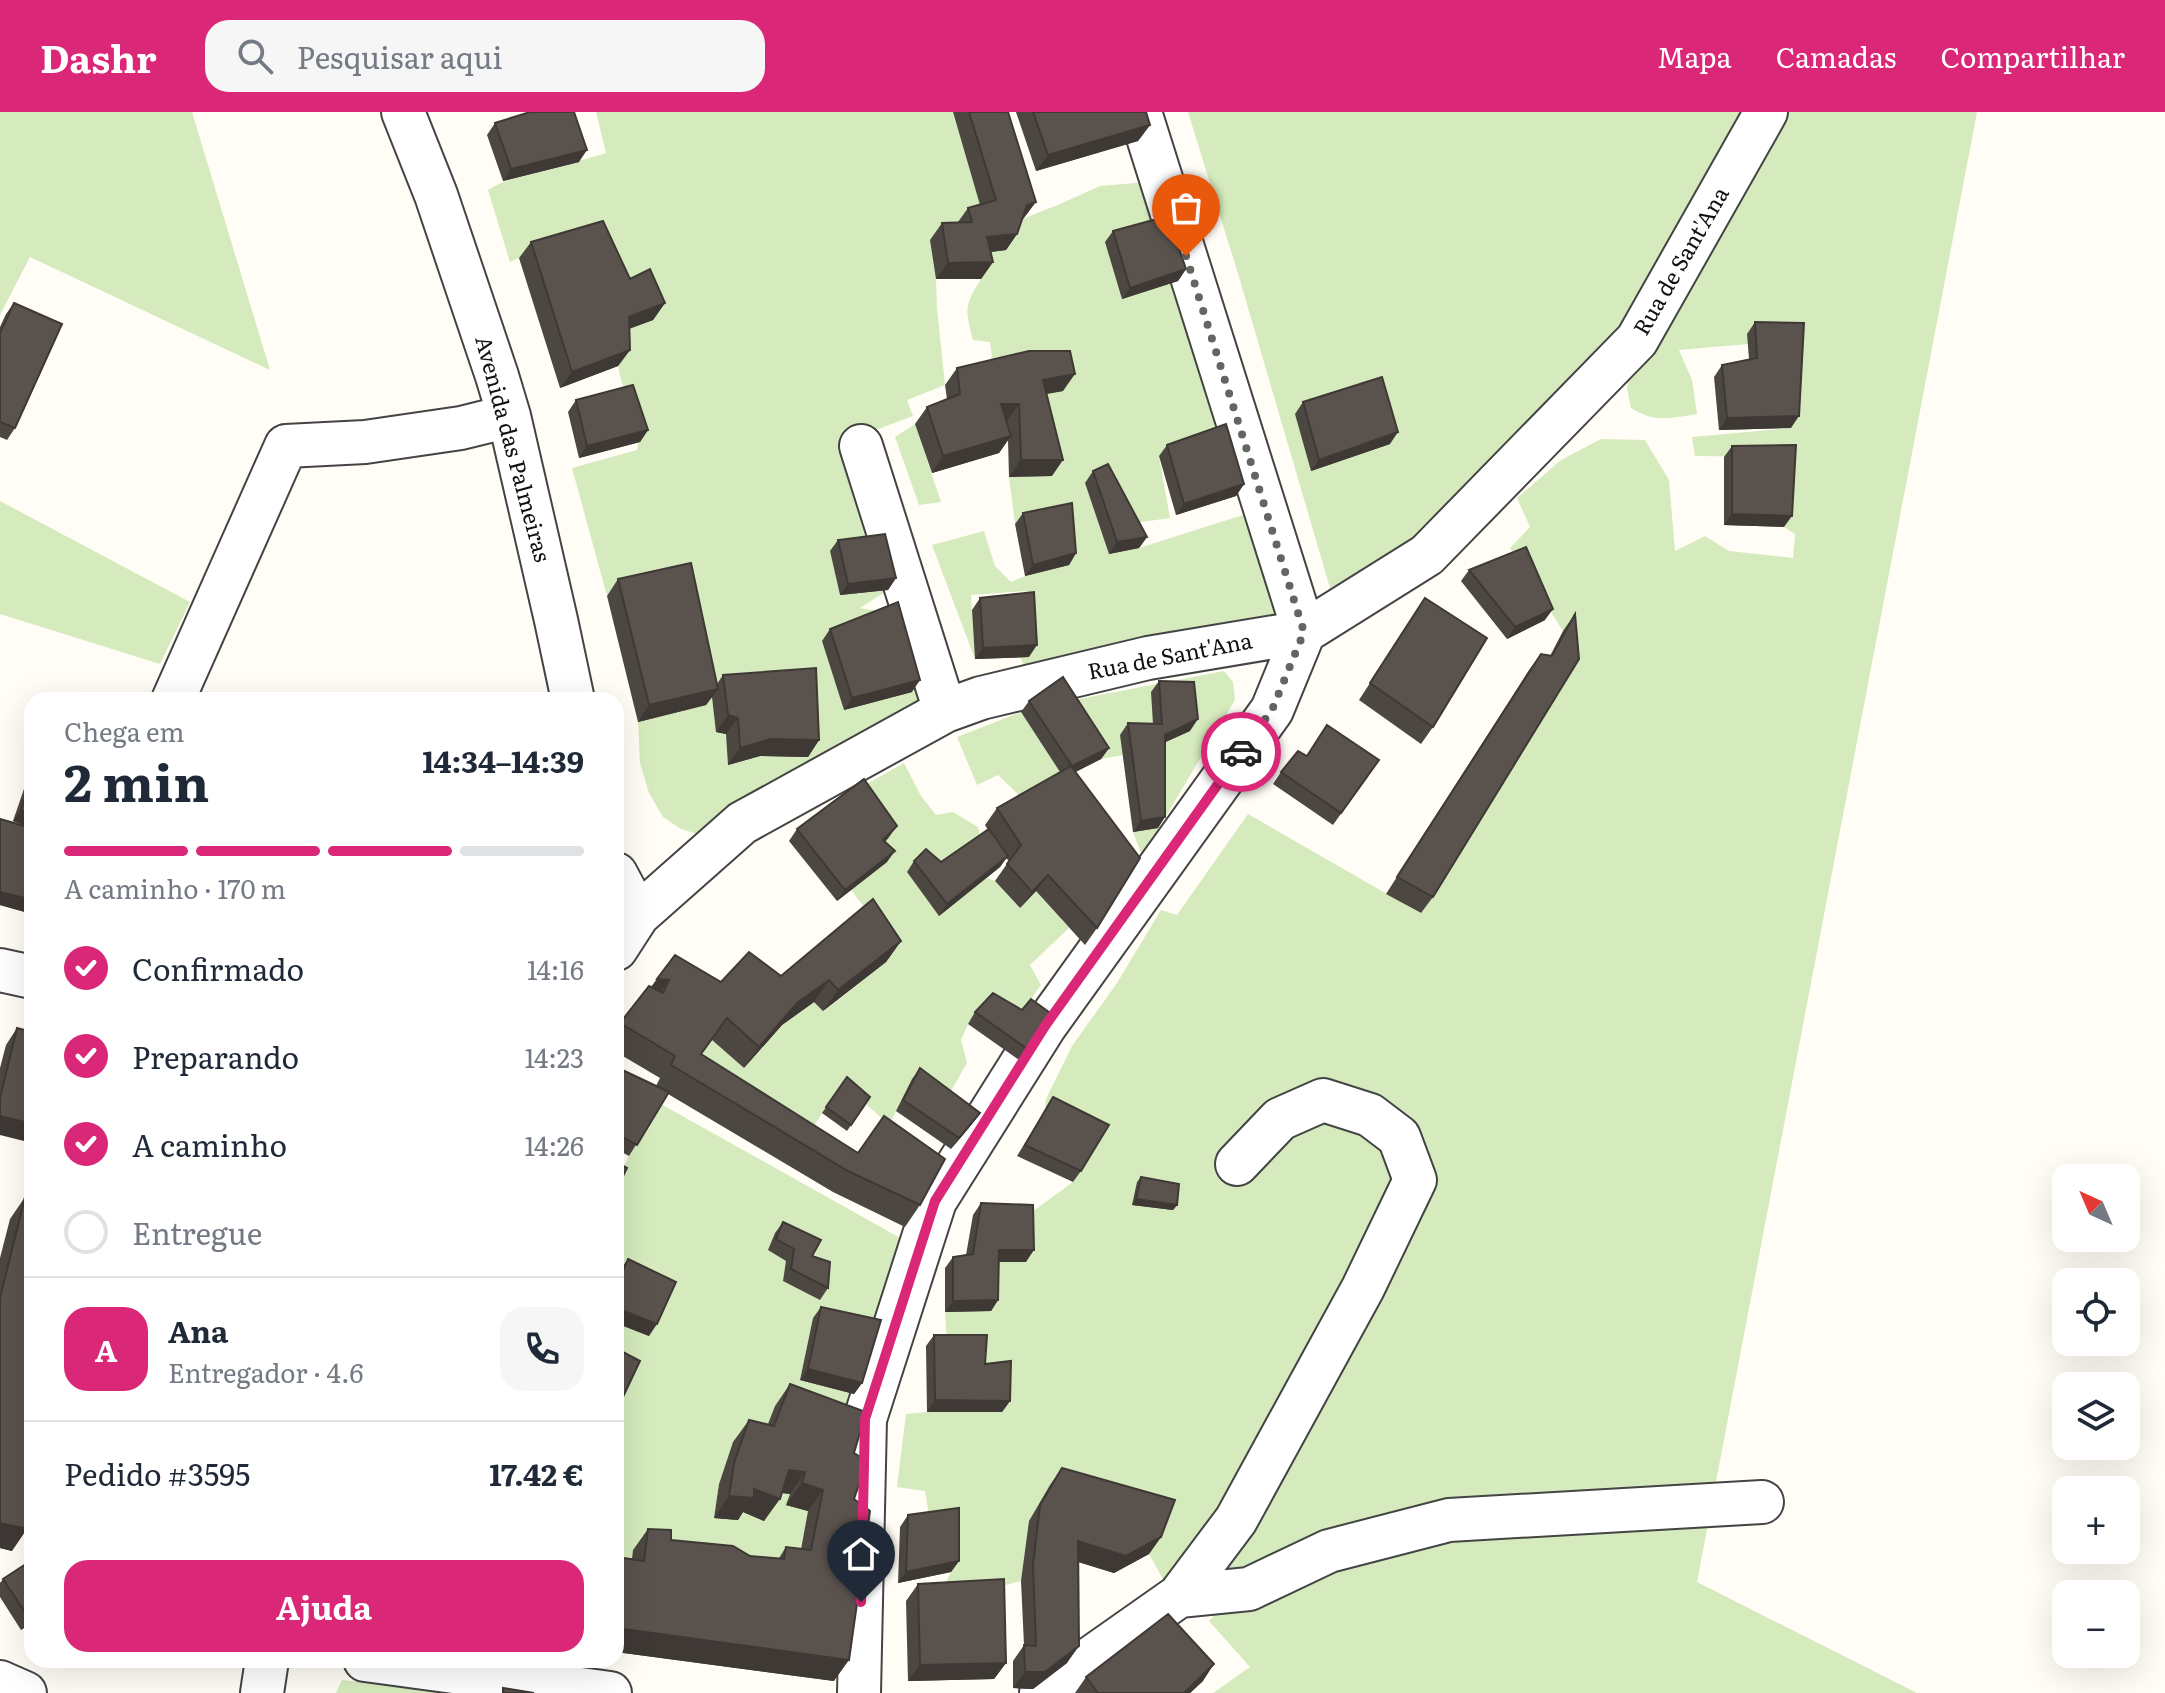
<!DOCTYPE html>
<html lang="pt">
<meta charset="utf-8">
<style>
body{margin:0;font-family:Literata,serif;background:#f6f6f7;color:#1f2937;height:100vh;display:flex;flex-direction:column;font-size:30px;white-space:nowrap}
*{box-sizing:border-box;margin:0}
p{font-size:26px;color:#747a83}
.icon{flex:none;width:44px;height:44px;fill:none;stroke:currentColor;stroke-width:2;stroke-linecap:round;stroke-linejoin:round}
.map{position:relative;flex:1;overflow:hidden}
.details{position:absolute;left:24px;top:580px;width:600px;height:976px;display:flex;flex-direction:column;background:#fff;border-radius:24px;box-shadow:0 8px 32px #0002}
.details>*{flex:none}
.needle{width:52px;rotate:316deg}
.fabs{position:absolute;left:2052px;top:1052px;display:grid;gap:16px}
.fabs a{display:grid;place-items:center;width:88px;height:88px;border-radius:16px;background:#fff;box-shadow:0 8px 32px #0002;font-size:40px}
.pin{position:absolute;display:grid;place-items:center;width:68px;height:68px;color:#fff;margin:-82px -34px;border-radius:50% 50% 50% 0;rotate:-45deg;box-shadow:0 0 8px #0007}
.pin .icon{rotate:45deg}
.courier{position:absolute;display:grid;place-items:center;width:80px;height:80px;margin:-40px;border:6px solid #db2777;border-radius:50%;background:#fff;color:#222;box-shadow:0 2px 10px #0007}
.head em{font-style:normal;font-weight:700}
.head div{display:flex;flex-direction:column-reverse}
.head{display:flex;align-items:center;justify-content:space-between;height:136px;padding:0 40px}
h1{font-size:52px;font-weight:700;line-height:60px}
.bar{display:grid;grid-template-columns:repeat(4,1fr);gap:12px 8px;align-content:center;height:96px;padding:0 40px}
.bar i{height:10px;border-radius:6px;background:#e0e1e3}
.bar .selected{background:#db2777}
.bar p{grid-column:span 4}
.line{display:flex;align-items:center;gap:20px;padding:0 40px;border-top:2px solid #e0e1e3}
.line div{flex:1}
.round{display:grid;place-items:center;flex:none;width:84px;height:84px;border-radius:24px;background:#f6f6f7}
ol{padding:0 40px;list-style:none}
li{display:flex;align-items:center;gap:24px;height:88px}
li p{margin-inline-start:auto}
li .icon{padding:8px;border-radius:50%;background:#db2777;color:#fff;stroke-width:4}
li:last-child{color:#747a83}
li i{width:44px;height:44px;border:4px solid #e0e1e3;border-radius:50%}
.action{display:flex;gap:16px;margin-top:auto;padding:16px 40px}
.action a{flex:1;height:92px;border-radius:24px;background:#db2777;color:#fff;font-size:32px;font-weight:700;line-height:92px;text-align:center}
header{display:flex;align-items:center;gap:48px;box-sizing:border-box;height:112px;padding:0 40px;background:#db2777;color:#fff}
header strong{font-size:38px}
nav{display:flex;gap:44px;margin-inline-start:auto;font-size:28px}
.search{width:560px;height:72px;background:#f6f6f7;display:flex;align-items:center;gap:20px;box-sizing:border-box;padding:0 28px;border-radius:24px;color:#747a83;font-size:30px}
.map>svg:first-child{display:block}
.green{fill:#d5ebbd;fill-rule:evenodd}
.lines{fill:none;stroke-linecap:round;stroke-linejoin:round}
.minor-casing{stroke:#444;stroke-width:46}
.minor{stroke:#fff;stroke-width:42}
.wall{fill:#4d4742}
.shaded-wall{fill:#3f3936}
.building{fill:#5a524d;stroke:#3f3936;stroke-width:2}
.done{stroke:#646461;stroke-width:8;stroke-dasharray:0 14.4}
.route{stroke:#db2777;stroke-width:10}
.labels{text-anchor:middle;stroke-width:8;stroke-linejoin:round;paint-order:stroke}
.street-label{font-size:22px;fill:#111;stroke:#fff}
</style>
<header>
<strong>Dashr</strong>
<div class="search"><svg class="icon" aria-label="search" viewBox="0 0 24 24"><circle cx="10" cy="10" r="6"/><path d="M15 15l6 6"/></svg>Pesquisar aqui</div>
<nav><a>Mapa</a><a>Camadas</a><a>Compartilhar</a></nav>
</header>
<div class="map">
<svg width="2165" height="1581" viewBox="0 0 2165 1581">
<rect width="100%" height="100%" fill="#fffdf5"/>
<path class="green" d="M0 0H192L270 258 30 145 0 203Z
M596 0H953L984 105 936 167 937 196 945 273 907 288 913 304 844 330 877 433 830 439 840 483 888 478 860 496 890 501 929 575 916 595 704 724 681 717 663 705 649 681 640 651 638 610 679 468 607 484 572 356 637 338C642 324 623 278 619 259 617 247 617 234 617 221L653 207 519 146 510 150 488 78C519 59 570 53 606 41Z
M1188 0H1750L1656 177 1421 431 1330 476 1239 165Z
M1781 0H1977L1714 1380 1323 1440 1168 1476 1149 1442 1163 1404 1021 1469 998 1475 943 1476 951 1460 930 1410 925 1379 897 1375 906 1302 927 1300H1002L947 1234 945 1200 990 1199 991 1150 1025 1105 1073 1070 1101 1025 1045 996 1046 987 1072 934 1117 871 1161 798 1177 803 1248 702 1420 801 1568 563 1563 519 1510 436 1530 415 1517 386 1561 348 1601 327 1645 328 1669 368 1675 439 1705 424 1729 439 1793 446 1795 422 1784 415 1788 345 1695 344 1692 325 1791 316 1747 222 1748 232 1679 238 1692 268 1697 302C1671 306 1654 311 1631 296L1627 276 1631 256Z
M1147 70 1161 115 1122 186 1178 169 1282 494 1270 504 1026 558 1020 545 1026 479 971 483 975 547 932 433 984 419 995 454 1011 470 1025 464 1068 453 1064 403 1015 412 1009 365 1051 364 986 263 992 244 990 230 973 228C965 197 964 194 981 167L976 142 1015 110 1060 92 1100 74ZM1218 324 1246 402 1139 436 1109 442 1127 412 1170 406 1159 344Z
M915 312 941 390 919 393 895 325Z
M0 389 190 490 160 552 0 502Z
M1224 559 1233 570 1235 588 1142 744 1133 720 1157 716 1154 623H1121L1123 643 1101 647 1064 590Z
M1021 600 1064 666 1026 690 998 663 977 673 957 625Z
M904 651 921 684 936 703 953 700 978 715 981 729 939 803 987 766 995 769 1020 796 1036 779 1069 816 1030 853 1041 873 1023 898 968 912 961 928 967 951 944 991 912 968 889 1013 843 971 822 1001 801 1037 686 963 712 928 744 956 782 913 814 890 824 899 886 850 889 827 851 778 856 678Z
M661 992 911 1132 873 1219 813 1206 800 1268 854 1282 850 1322 759 1335 733 1330 719 1372 714 1406 739 1399 774 1380 790 1382 808 1399 796 1459 634 1438 629 1471 616 1469V1070L629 1044Z
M1711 1396 1697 1470 1917 1581H1213L1250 1555 1209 1509 1234 1481 1436 1419Z
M342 1568 455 1581H336Z"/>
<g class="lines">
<g class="minor-casing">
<path id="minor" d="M403 0 436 83 497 264 509 304 556 508 573 588
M1140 0 1304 520
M861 334 945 599
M173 588 286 334 365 330 461 316 509 304
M616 762 638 803
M616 837 638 803 742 711 945 599 981 586 1148 546 1304 520 1427 443 1637 228 1766 0
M0 858 32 865
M1179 1484 1249 1477 1329 1439 1449 1408 1762 1390
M365 1548 610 1581
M0 1570 25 1581
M262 1581 267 1548
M859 1581 865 1307 935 1089 1045 914 1272 598 1304 520
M1041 1581 1179 1484 1236 1408 1363 1176 1415 1068 1399 1025 1370 1003 1323 988 1280 1007 1237 1052"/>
</g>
<use href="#minor" class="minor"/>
</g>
<path class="wall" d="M953 0H1008L1024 106 1022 107 1017 122 1006 138 990 140 993 150 981 167H936L930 128 942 111 958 110 968 96 980 93Z
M1016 0H1146L1150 13 1138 29 1036 59Z
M495 11 579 50 503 69 487 23Z
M1113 119 1186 157 1178 169 1122 187 1105 130Z
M531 130 630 167 665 191 653 208 629 217 630 238 618 254 560 276 519 146Z
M14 191 15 316 7 328 0 325V215L6 202Z
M1755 210 1791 316 1719 318 1714 265 1722 253 1749 247 1747 222Z
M957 256 1063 279 1047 282 1052 364 1009 365 1008 328 999 341 932 361 915 312 927 295 947 287 945 273Z
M576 288 648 318 640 330 579 346 568 300Z
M1303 290 1390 332 1311 359 1295 302Z
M1167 333 1244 372 1236 384 1176 403 1159 344Z
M1732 334 1784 415 1724 413V345Z
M1093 359 1147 425 1139 436 1109 442 1085 371Z
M1023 401 1076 441 1069 453 1025 464 1015 412Z
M838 428 896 466 888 478 840 483 830 439Z
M1469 458 1545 508 1507 527 1461 469Z
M618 467 717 572 723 563 819 628 808 645 760 644 728 653 726 622 716 620 712 585 706 593 638 610 607 484Z
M980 486 1029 545 975 547 972 498Z
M1425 486 1433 615 1421 632 1359 588Z
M1575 502 1433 785 1421 801 1386 782 1529 558 1541 542 1550 544 1563 519Z
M830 517 912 580 844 598 822 529Z
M1159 569 1190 619 1165 630 1158 716 1133 720 1120 623 1128 611 1153 612 1151 580Z
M1029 589 1109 636 1101 647 1075 660 1097 816 1085 833 1036 779 1020 796 995 769 1009 749 1006 746 1000 755 939 804 907 760 914 749 941 750 988 718 985 713 997 696 1060 660 1021 600Z
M1327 613 1379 648 1333 713 1273 672 1281 660 1307 644Z
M32 663V802L0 793V707L31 716 13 709 26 671Z
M797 717 889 725 885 730 887 750 837 789 789 729Z
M901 829 886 850 823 899 814 890 782 913 744 956 712 928 701 942 920 1093 905 1115 833 1080 668 982 629 1044 616 1037V955L656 974 660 966 616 940V916L651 875 675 843 721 870 781 864Z
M975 900 1030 939 1022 950 968 912Z
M17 916 0 1023V956L6 933Z
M920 956 972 1012 951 1037 896 999 912 967Z
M847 965 870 985 847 1019 822 1001Z
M1053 985 1081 1059 1073 1070 1017 1044Z
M1141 1065 1177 1093 1173 1098 1132 1093 1137 1070Z
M25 1085 12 1439 0 1436V1146L10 1107Z
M981 1091 1026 1150H999L998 1188 991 1199 945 1200V1156L953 1145 966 1143 973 1103Z
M783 1110 828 1176 820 1188 783 1169 786 1149 768 1138 775 1121Z
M628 1147 649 1224 616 1211V1169L620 1158Z
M821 1195 862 1271 854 1282 800 1268 813 1206Z
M934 1223 985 1252 1010 1289 1002 1300H927L926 1234Z
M790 1272 854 1341V1387L834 1569 616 1540V1445L632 1447 633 1438 648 1417 671 1428 750 1444 779 1446 786 1435 801 1437 808 1399 786 1393 790 1382 782 1381 764 1409 743 1400 738 1408 714 1406 719 1372 733 1330 749 1308 768 1312 775 1294Z
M1062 1356 1161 1425 1149 1442 1114 1461 1078 1450 1067 1551 1033 1577 1013 1576V1549L1024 1533 1021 1469 1029 1409 1050 1373Z
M908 1403 959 1449 951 1460 898 1471 900 1415Z
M32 1448V1510L21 1518 0 1485V1471L3 1467Z
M918 1472 1006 1551 994 1567 908 1569 906 1489Z
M1086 1565 1203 1569 1190 1581H1075Z"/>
<path class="shaded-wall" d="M1150 13 1138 29 1036 59 1048 43Z
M587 38 579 50 503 69 511 57Z
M1036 90 1024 106 1015 110 1027 93Z
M1017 122 1006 138 976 142 987 125Z
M993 150 981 167H936L948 151Z
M1186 157 1178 169 1122 187 1130 176Z
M665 191 653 208 617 221 629 205Z
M630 238 618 254 560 276 572 260Z
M1075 262 1063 279 1031 284 1043 268Z
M1001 292H1019L1007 309H989Z
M1799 304 1791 316 1719 318 1727 306Z
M648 318 640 330 579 346 587 334Z
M1398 320 1390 332 1311 359 1319 348Z
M1011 324 999 341 932 361 943 344Z
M1021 348H1063L1052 364 1009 365Z
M1244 372 1236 384 1176 403 1184 392Z
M1732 402 1792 404 1784 415 1724 413Z
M1147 425 1139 436 1109 442 1117 430Z
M1076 441 1069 453 1025 464 1033 453Z
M896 466 888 478 840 483 848 472Z
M1553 497 1545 508 1507 527 1515 515Z
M1037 533 1029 545 975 547 983 536Z
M920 568 912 580 844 598 852 586Z
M718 577 706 593 638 610 649 593Z
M728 603 738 606 726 622 716 620Z
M1198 607 1190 619 1157 634 1165 623Z
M771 627 819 628 808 645 760 644 728 653 740 636Z
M1109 636 1101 647 1064 666 1072 654Z
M21 698 32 702V716L13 709Z
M1165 705 1158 716 1133 720 1141 709Z
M897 714 889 725 876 739 883 728Z
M895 739 887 750 837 789 845 778Z
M1008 744 1000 755 939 804 947 792Z
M1048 763 1036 779 1020 796 1032 780Z
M0 780 32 788V802L0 793Z
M901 829 886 850 823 899 838 878Z
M657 867 669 868 653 890 642 889Z
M829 868 814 890 782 913 744 956 759 935 797 891Z
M980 1001 972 1012 951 1037 959 1026Z
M0 1004 32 1012V1031L0 1023Z
M1136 1087 1177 1093 1173 1098 1132 1093Z
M999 1138H1034L1026 1150H991Z
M998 1188 991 1199 945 1200 953 1189Z
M616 1196 657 1212 649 1224 616 1211Z
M808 1257 862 1271 854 1282 800 1268Z
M616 1288 621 1289 616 1297Z
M935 1288 1010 1289 1002 1300H927Z
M789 1358 805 1360 790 1382 774 1380Z
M802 1371 823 1378 808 1399 786 1393Z
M754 1377 780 1387 764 1409 743 1400 738 1408 714 1406 729 1384Z
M0 1411 27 1417 12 1439 0 1436Z
M1161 1425 1149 1442 1114 1461 1066 1446 1078 1429Z
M959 1449 951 1460 898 1471 906 1460Z
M32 1504V1510L21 1518 29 1506Z
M616 1516 849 1548 834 1569 616 1540Z
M1079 1534 1067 1551 1033 1577 1013 1576 1025 1560Z
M516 1548H560L554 1556Z
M1006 1551 994 1567 908 1569 920 1553Z
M1214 1552 1203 1569 1190 1581H1184Z"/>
<path class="building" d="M530 0H574L587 38 511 57 495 11Z
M969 0H1008L1036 90 1027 93 1017 122 987 125 993 150 948 151 942 111 972 110 968 96 996 88Z
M1033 0H1146L1150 13 1048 43Z
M1168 104 1186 157 1130 176 1113 119Z
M603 109 630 167 650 157 665 191 629 205 630 238 572 260 531 130Z
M14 191 62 212 15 316 0 310V221Z
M1755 210 1804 211 1799 304 1727 306 1722 253 1757 246Z
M1029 239H1070L1075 262 1043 268 1063 348H1021L1019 292H1001L1011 324 943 344 927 295 960 282 957 256Z
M1382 265 1398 320 1319 348 1303 290Z
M633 273 648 318 587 334 576 288Z
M1226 312 1244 372 1184 392 1167 333Z
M1796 333 1792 404 1732 402V334Z
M1108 352 1147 425 1117 430 1093 359Z
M1072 391 1076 441 1033 453 1023 401Z
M885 422 896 466 848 472 838 428Z
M1526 435 1553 497 1515 515 1469 458Z
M691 451 718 577 649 593 618 467Z
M1034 480 1037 533 983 536 980 486Z
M1425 486 1487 526 1433 615 1370 571Z
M898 490 920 568 852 586 830 517Z
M1575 502 1579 547 1433 785 1397 765 1541 542 1552 544Z
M816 556 819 628 771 627 740 636 738 606 728 603 723 563Z
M1063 565 1109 636 1072 654 1029 589Z
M1159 569 1194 570 1198 607 1165 623V705L1141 709 1128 611 1162 612Z
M1327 613 1379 648 1341 701 1281 660 1298 639 1307 644Z
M1071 654 1140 746 1097 816 1048 763 1032 780 1007 752 1021 733 997 696Z
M32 666V702L21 698Z
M864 667 897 714 883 728 895 739 845 778 797 717Z
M0 707 32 716V788L0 780Z
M989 717 1008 744 947 792 914 749 926 737 941 750Z
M873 787 901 829 838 878 829 868 797 891 759 935 727 906 701 942 858 1041 884 1004 945 1047 920 1093 848 1059 671 953 675 944 620 911 649 874 663 881 669 868 657 867 675 843 721 870 749 840 781 864Z
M993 881 1022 898 1031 887 1053 903 1030 939 975 900Z
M17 916 32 920V1012L0 1004V986Z
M616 955 669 980 637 1033 616 1022Z
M920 956 980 1001 959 1026 903 988Z
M847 965 870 985 851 1013 826 995Z
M1053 985 1109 1013 1081 1059 1025 1033Z
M616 1050 627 1056 616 1078Z
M1141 1065 1179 1072 1177 1093 1136 1087Z
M25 1085 32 1087V1398L27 1417 0 1411V1186Z
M981 1091 1033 1093 1034 1138H999L998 1188 953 1189V1145L973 1142Z
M783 1110 821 1128 812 1144 830 1150 828 1176 791 1157 794 1137 776 1127Z
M628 1147 676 1170 657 1212 616 1196V1176Z
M821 1195 881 1208 862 1271 808 1257Z
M934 1223H987L985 1252 1011 1249 1010 1289 935 1288Z
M619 1238 640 1249 621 1289 616 1288V1244Z
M790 1272 866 1300 854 1341 867 1349 854 1387 870 1399 849 1548 616 1516V1445L644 1449 648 1417 671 1418V1428L733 1434 750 1444 784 1447 786 1435 811 1438 823 1378 802 1371 805 1360 789 1358 780 1387 754 1377V1386L729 1384 734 1351 749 1308 774 1314Z
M1062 1356 1175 1388 1161 1425 1126 1444 1078 1429 1079 1534 1045 1560H1025L1024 1533 1036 1534 1033 1453 1040 1393Z
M959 1396V1449L906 1460 908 1403Z
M32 1448V1504L29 1506 3 1467Z
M1004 1467 1006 1551 920 1553 918 1472Z
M1168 1502 1214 1552 1184 1581H1098L1086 1565Z
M503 1576 534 1581H503Z"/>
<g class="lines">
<path class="done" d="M1186 144 1304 520 1272 598 1241 640"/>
<path class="route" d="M861 1490 865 1307 935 1089 1045 914 1241 640"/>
</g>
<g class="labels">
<g class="street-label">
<text transform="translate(1681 149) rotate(-60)" y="8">Rua de Sant'Ana</text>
<text transform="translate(513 337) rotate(75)" y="8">Avenida das Palmeiras</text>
<text transform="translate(1170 544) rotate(-11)" y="8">Rua de Sant'Ana</text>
</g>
</g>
</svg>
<div class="fabs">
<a><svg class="needle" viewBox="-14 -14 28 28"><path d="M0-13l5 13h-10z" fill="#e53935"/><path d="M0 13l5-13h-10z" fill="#747a83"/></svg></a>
<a><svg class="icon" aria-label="locate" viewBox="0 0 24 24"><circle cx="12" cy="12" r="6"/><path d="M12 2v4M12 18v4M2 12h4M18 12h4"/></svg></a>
<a><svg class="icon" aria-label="layers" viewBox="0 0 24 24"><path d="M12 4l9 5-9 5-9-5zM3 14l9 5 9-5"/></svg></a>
<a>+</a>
<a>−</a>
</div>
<div class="pin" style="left:1186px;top:144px;background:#ea580c"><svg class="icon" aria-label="bag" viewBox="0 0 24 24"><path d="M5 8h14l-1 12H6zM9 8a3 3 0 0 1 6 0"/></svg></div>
<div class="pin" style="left:861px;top:1490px;background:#1f2937"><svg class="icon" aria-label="home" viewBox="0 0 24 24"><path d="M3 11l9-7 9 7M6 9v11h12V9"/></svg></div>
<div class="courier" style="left:1241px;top:640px"><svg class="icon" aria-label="car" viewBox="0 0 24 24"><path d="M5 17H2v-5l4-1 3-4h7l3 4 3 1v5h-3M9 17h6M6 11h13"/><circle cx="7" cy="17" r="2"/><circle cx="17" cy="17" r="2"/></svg></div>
<section class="details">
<div class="head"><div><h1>2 min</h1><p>Chega em</p></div><em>14:34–14:39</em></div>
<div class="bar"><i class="selected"></i><i class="selected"></i><i class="selected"></i><i></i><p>A caminho · 170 m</p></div>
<ol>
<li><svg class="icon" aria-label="check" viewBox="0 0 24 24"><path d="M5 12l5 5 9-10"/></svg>Confirmado<p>14:16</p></li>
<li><svg class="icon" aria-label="check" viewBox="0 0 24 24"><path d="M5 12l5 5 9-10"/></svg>Preparando<p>14:23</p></li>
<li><svg class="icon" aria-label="check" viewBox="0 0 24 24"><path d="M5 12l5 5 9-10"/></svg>A caminho<p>14:26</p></li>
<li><i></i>Entregue</li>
</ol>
<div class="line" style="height:144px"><b class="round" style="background:#db2777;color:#fff">A</b><div><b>Ana</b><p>Entregador · 4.6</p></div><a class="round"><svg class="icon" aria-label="phone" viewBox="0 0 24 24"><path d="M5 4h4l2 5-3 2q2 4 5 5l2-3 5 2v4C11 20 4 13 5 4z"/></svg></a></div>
<div class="line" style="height:104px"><div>Pedido #3595</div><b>17.42 €</b></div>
<div class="action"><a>Ajuda</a></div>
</section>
</div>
